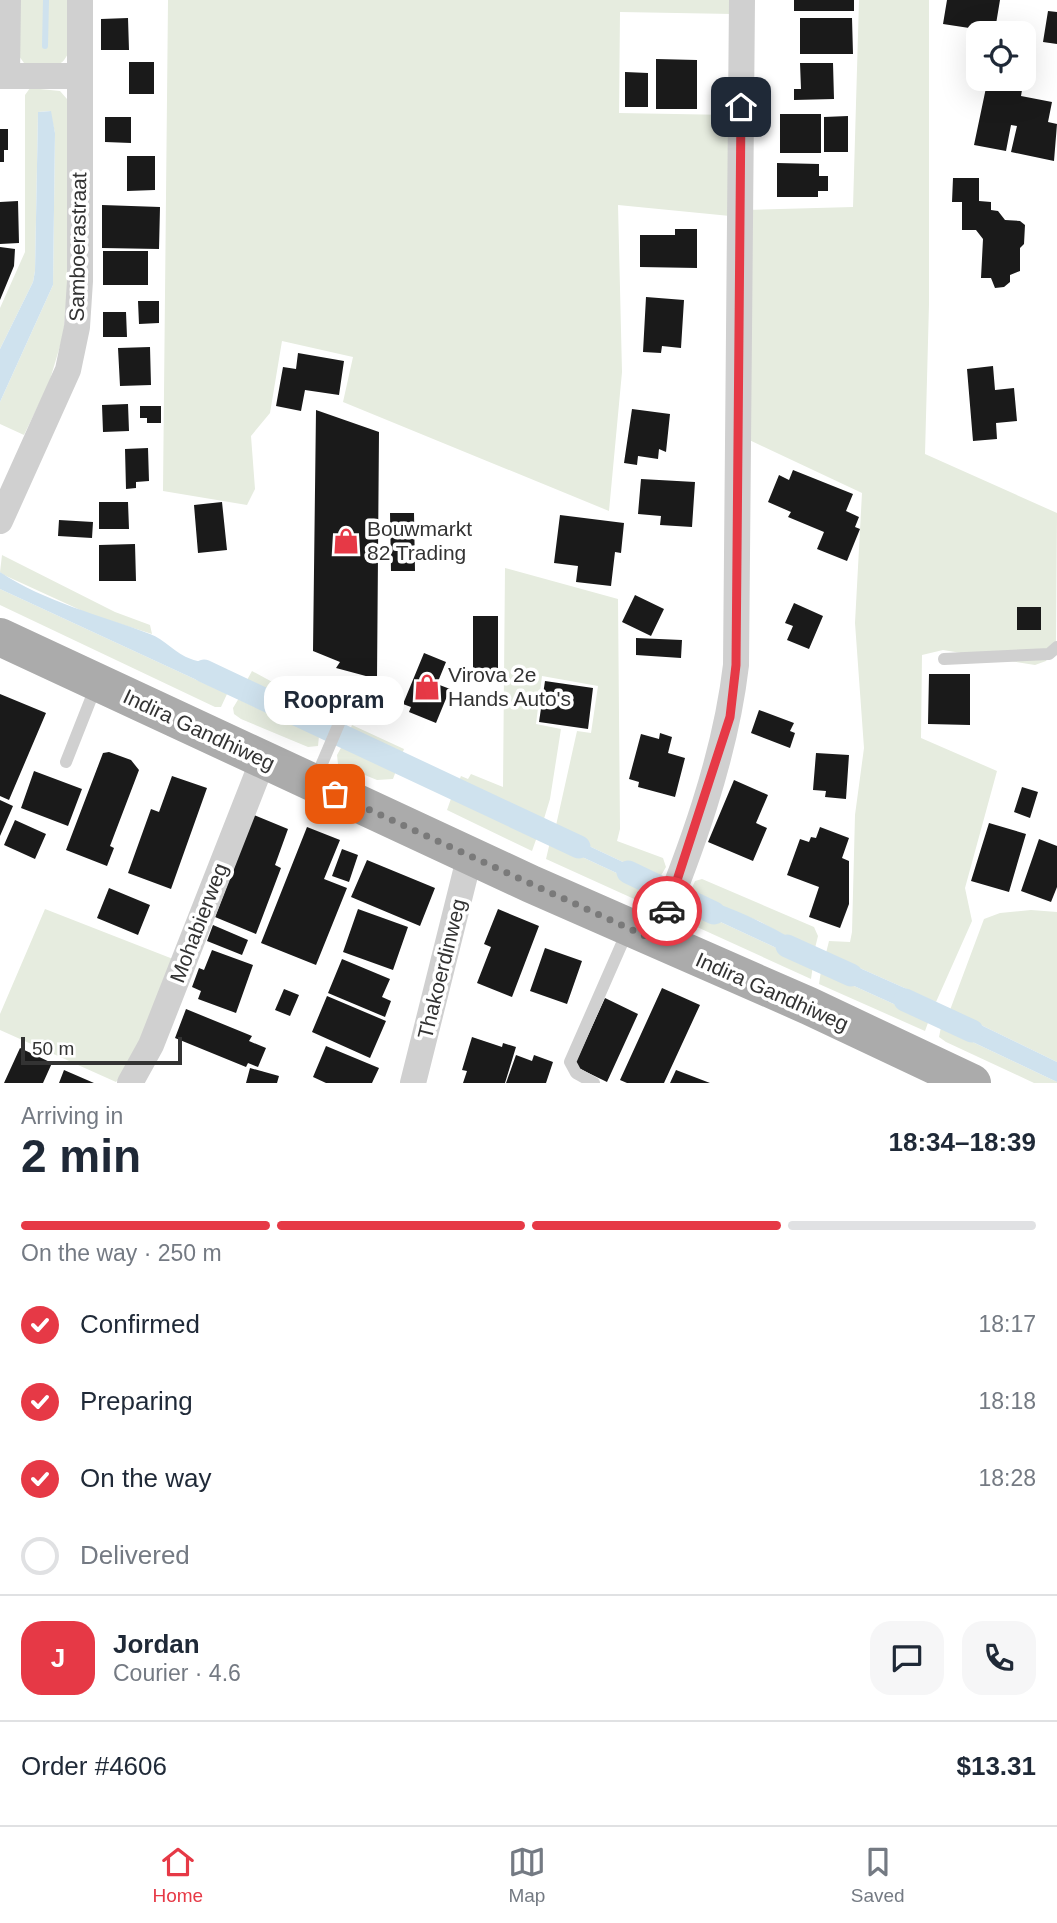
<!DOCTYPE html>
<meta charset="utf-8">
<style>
body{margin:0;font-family:Arial,sans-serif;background:#f6f6f7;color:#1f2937;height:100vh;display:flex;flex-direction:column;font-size:26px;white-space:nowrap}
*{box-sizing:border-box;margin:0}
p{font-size:23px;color:#747a83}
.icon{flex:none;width:38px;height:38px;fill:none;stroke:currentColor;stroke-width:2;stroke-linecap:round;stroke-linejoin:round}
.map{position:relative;height:1083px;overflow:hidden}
.side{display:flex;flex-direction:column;background:#fff;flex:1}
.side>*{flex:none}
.controls{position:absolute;left:966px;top:21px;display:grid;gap:14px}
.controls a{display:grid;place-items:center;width:70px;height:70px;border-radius:14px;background:#fff;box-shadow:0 7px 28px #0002;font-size:35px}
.scale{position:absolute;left:21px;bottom:18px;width:161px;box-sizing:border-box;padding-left:7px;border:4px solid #333;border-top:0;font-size:19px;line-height:24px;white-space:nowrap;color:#333;-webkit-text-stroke:5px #fff;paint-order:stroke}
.pin{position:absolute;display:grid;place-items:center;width:60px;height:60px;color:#fff;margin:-30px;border-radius:14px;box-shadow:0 4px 10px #0006}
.courier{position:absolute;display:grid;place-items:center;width:70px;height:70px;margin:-35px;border:5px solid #e63946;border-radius:50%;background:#fff;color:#222;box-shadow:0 2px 9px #0007}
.bubble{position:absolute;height:49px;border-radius:21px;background:#fff;box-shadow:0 7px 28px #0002;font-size:23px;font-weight:600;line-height:49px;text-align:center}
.overview em{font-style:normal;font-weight:600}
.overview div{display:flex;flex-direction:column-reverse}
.overview{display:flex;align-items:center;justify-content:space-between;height:119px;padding:0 21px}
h1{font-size:46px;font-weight:600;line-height:52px}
.bar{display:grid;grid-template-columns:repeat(4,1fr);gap:10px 7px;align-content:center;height:84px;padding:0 21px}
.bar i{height:9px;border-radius:5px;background:#e0e1e3}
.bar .active{background:#e63946}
.bar p{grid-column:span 4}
.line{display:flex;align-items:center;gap:18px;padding:0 21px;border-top:2px solid #e0e1e3}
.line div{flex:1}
.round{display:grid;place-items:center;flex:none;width:74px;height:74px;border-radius:21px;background:#f6f6f7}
ol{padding:0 21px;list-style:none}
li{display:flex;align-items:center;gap:21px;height:77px}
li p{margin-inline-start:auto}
li .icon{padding:7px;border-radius:50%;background:#e63946;color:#fff;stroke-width:4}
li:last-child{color:#747a83}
li i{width:38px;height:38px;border:4px solid #e0e1e3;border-radius:50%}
.tabs{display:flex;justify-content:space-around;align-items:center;height:98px;border-top:2px solid #e0e1e3;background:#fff;font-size:19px;color:#747a83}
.tabs a{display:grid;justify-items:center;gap:4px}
.tabs .active{color:#e63946}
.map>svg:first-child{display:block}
.green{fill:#e6ecdf}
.water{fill:#cfe2ee}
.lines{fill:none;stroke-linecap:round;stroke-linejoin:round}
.stream{stroke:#cfe2ee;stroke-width:6}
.canal{stroke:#cfe2ee;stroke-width:23}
.building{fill:#1a1a1a}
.lane{stroke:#d0d0d0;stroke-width:12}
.street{stroke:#d0d0d0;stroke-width:26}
.primary{stroke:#ababab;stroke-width:38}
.done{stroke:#7a7a7a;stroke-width:7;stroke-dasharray:0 12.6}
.route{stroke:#e63946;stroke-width:9}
.labels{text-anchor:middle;stroke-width:7;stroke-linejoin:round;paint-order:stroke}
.street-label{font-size:21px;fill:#333;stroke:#fff}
.poi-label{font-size:21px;fill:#333;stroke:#fff;text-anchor:start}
</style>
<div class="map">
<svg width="1057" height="1083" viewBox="0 0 1057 1083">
<rect width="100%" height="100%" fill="#fff"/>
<path class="green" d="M14 0H70C70 18 78 63 53 66 44 68 33 64 24 63L16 52Z
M168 0H733V14L620 12 619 113 731 115 730 216 618 205 622 372 609 511 343 402 353 357 282 341 270 413 251 436 255 489 247 505 163 491Z
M859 0H929V304L925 454 1057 513 1056 641 1046 661 1035 665 943 650 922 655 921 738 997 771 965 888 972 921 936 1002 826 953 829 941 850 942 852 932 855 815 864 748 855 623 862 493 743 437 746 210 853 207Z
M30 88 60 91 67 99 68 287 63 336 49 383 24 435 0 424V402L53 285 55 133 50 111 38 112 35 271 33 282 0 349V308L25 252V95Z
M2 555 115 612 150 625 152 634 89 614 4 575 0 572Z
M505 568 618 599 620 829 617 841 663 858 666 867 659 879 555 830 577 731 591 733 598 686 542 676 536 724 561 729 550 799 543 822 540 817 458 783 461 776 468 779 471 774 503 787Z
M0 589 227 694 221 707H215L0 605Z
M252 671 276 684 310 695 315 703 330 711 327 719 247 680Z
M239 698 319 736 318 746 308 747 241 719 234 714 233 708Z
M352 725 404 749 393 779 377 780 338 764 337 755 342 746 390 768 398 752 350 730Z
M453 793 538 834 532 851 447 810Z
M550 842 653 890 649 902 643 903 546 859Z
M702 879 814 927 818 936 814 952 759 921 689 895 695 881Z
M684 905 813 965 811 979 686 922 678 916Z
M45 909 173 959 130 1067 116 1082 0 1030V1014Z
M1031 910 1057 912V1062L950 1010 984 919 1000 913Z
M821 971 929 1020 925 1031 819 984Z
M941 1027 1057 1082V1083H1034L946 1042 939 1037Z"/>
<path class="water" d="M51 111 55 133 53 285 0 402V349L33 282 35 271 38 112Z
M0 572C45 602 100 615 150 634 164 639 176 654 191 659 205 664 225 664 234 678L227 694 0 589Z
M247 680 327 719 319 736 239 698Z
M350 730 398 752 391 769 342 746Z
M458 783 541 817 543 822 538 834 453 793Z
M555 830 659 879 653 890 550 842Z
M689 895C733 906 775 928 814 952L813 965 684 905Z
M826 953 936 1002 929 1020 821 971Z
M950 1010 1057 1062V1082L941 1027Z"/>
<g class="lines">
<path class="stream" d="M45 46 46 0"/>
<path class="canal" d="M204 671 579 847
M628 872 714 913
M787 946 851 975
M905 1000 972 1031"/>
</g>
<path class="building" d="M794 0H854V11H794Z
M947 0H1000L996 24 990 23 989 31 943 24Z
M1048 11 1057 12V44L1043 42Z
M128 18 129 50H101V19Z
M800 18H852L853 54H800Z
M656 59 697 60V109H656Z
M129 62H154V94H129Z
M800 63H833L834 99 794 100V89H801Z
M625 72 648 73V107H625Z
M987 83 1022 90 1021 96 1052 102 1048 122 1057 124 1054 161 1011 152 1017 126 1011 125 1006 151 974 145Z
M780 114H821V153H780Z
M848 116V152H824V117Z
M105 117H131V143L105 142Z
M0 129H8V150H4V162H0Z
M127 156H155V190L127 191Z
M777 163 819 164V176H828V191H818V197H777Z
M953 178H979V201L991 202V210L998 211 1005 220 1020 221 1025 225 1024 244 1020 248V271L1010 275V282L1004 287 995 288 991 278H981L983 239 976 230H962V202H952Z
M18 201 19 243 0 244V202Z
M102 205 160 207 159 249 102 248Z
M675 229H697V268L640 267V235H675Z
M0 247 15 249 14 266 0 300Z
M103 251H148V285H103Z
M646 297 684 300 681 348 662 346 661 353 643 352Z
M138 301H159V323L139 324Z
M103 312H126L127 337H103Z
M150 347 151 385 120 386 118 348Z
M298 353 344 361 339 395 305 390 301 411 276 406 283 367 296 369Z
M993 366 995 390 1014 388 1017 421 996 423 997 439 973 441 967 369Z
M128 404 129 431 103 432 102 405Z
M140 406H161V423H147V418H140Z
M632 409 670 414 666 452 659 449 658 459 638 456 637 465 624 463Z
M316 410 379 432 377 679 336 668 340 662 313 651Z
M148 448 149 481 136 482V488L126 489 125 449Z
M793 470 853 494 846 511 859 517 855 527 860 529 847 561 817 549 824 532 788 517 791 512 768 502 779 475 789 480Z
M641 479 695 482 692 527 660 525 661 516 638 514Z
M99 502H128L129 529H99Z
M222 502 227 550 198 553 194 505Z
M390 513H414L415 571H391Z
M560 515 624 523 621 553 615 552 611 586 576 582 578 566 554 563Z
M59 520 93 522 92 538 58 536Z
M135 544 136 581H99V545Z
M635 595 664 609 651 636 622 622Z
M794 603 823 616 809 649 787 640 793 626 785 623Z
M1017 607H1041V630H1017Z
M473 616H498V670H486V678L473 677Z
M636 638 682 640 681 658 636 655Z
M424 653 446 662 437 684 450 689 436 723 409 712 411 707 403 704Z
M929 674H970V725L928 724Z
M545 681 593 688 588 729 539 722Z
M0 694 46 713 9 800 0 796Z
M759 710 794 723 790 731 795 733 790 748 751 733Z
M660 733 672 737 668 753 685 758 675 797 638 787 639 782 629 779 641 734 659 739Z
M109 752 131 760 139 770 110 846 114 848 107 866 66 850 103 753Z
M816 753 849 755 846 799 825 797 826 791 813 790Z
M34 771 82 789 68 826 21 808Z
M172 776 207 788 171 889 128 873 151 809 159 812Z
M734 780 768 795 756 823 767 828 753 861 708 842Z
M1022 787 1038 792 1030 818 1014 812Z
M0 800 13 806 0 836Z
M254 815 288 829 275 865 281 868 256 934 215 917Z
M15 820 46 834 35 859 4 845Z
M989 823 1026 834 1009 892 971 881Z
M307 827 340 840 324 879 347 888 316 965 261 943Z
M820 827 849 838 842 858 849 861V904L840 928 809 917 819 887 787 875 800 839 809 842 811 837 816 838Z
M1039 839 1057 846V887L1051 902 1021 891Z
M342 849 358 855 349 882 332 876Z
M367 860 435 888 420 926 351 897Z
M109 888 150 905 138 935 97 918Z
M358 909 408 927 393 970 343 952Z
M498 909 539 926 512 997 477 983 491 947 484 944Z
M213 925 248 940 242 955 207 941Z
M545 948 582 961 567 1004 530 991Z
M212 950 253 965 236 1013 198 999 201 991 192 987 199 968 204 970Z
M342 959 390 979 382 997 391 1001 385 1017 328 993Z
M662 988 700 1005 664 1083H627L620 1080Z
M284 989 299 995 290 1016 275 1010Z
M327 996 386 1021 370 1058 312 1032Z
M605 998 638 1014 607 1082 574 1066Z
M186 1009 252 1036 249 1041 266 1048 258 1067 248 1063 246 1067 175 1038Z
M472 1037 502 1047 503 1043 516 1047 505 1083H463L467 1071 462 1070Z
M326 1046 379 1068 372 1083H326L313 1077Z
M20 1048 52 1063 43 1083H4Z
M516 1055 532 1061 534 1055 553 1062 546 1083H506Z
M250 1068 279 1076 277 1083H246Z
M64 1070 94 1083H59Z
M676 1070 710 1083H670Z"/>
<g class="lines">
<path class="lane" d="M944 659 1049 654 1057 647
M66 762 96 686
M315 780 355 686
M594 1083 576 1073 570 1062 627 932"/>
<path class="street" d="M0 76H79
M7 76 8 0
M0 521 68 370 77 327 80 281V0
M654 941C690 853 725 759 736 665L742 0
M130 1083 151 1045 263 760
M413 1083 470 855"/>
<path class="primary" d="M0 637 531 884 809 1006 972 1083"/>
</g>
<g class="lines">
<path class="done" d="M335 794 654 940 667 911"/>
<path class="route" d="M667 911 730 717 736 665 741 107"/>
</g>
<defs>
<g id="shop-bare" transform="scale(2.1)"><path d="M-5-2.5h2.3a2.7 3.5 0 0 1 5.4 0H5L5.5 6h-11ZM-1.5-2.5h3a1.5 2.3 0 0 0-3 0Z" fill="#e63946" stroke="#fff" stroke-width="2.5" paint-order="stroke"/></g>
</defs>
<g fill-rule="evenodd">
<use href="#shop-bare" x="346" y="541"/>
<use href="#shop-bare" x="427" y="687"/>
</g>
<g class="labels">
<g class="street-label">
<text transform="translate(78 247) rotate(-89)" y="7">Samboerastraat</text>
<text transform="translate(199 730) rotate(25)" y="7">Indira Gandhiweg</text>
<text transform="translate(199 923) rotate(-69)" y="7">Mohabierweg</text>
<text transform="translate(442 969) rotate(-76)" y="7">Thakoerdinweg</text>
<text transform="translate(772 992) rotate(24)" y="7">Indira Gandhiweg</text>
</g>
<g class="poi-label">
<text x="367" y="536">Bouwmarkt<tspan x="367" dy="24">82 Trading</tspan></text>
<text x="448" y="682">Virova 2e<tspan x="448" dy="24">Hands Auto's</tspan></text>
</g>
</g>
</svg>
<div class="controls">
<a><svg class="icon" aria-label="locate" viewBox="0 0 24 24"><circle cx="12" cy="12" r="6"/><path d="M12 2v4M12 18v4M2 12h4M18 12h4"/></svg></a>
</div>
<div class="scale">50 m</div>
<div class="pin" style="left:335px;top:794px;background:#ea580c"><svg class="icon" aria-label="bag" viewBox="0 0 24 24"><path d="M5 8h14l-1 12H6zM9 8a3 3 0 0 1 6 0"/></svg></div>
<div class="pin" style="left:741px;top:107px;background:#1f2937"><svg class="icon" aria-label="home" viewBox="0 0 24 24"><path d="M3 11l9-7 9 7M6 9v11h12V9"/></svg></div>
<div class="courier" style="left:667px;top:911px"><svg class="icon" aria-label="car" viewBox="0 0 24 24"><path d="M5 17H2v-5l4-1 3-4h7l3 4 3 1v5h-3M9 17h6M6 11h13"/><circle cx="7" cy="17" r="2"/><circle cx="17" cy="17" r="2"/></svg></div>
<div class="bubble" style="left:264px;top:676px;width:140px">Roopram</div>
</div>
<section class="side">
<div class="overview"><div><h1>2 min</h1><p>Arriving in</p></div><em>18:34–18:39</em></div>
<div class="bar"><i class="active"></i><i class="active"></i><i class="active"></i><i></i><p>On the way · 250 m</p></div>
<ol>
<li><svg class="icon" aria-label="check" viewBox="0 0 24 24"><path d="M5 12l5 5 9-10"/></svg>Confirmed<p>18:17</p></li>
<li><svg class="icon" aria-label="check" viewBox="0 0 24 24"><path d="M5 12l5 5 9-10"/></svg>Preparing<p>18:18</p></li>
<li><svg class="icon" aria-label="check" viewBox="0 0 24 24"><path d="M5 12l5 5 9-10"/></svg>On the way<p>18:28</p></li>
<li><i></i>Delivered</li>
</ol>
<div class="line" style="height:126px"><b class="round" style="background:#e63946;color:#fff">J</b><div><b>Jordan</b><p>Courier · 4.6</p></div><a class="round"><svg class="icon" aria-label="chat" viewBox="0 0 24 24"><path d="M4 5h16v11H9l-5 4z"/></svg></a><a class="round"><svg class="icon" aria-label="phone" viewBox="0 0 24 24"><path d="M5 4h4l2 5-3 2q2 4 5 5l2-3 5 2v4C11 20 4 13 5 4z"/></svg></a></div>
<div class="line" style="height:91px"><div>Order #4606</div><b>$13.31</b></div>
</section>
<nav class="tabs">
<a class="active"><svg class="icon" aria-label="home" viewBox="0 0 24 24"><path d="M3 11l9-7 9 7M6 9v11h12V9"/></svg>Home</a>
<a><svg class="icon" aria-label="map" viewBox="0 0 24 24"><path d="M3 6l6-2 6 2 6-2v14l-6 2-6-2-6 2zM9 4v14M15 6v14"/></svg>Map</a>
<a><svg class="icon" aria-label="saved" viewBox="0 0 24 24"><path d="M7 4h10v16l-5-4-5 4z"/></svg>Saved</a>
</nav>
